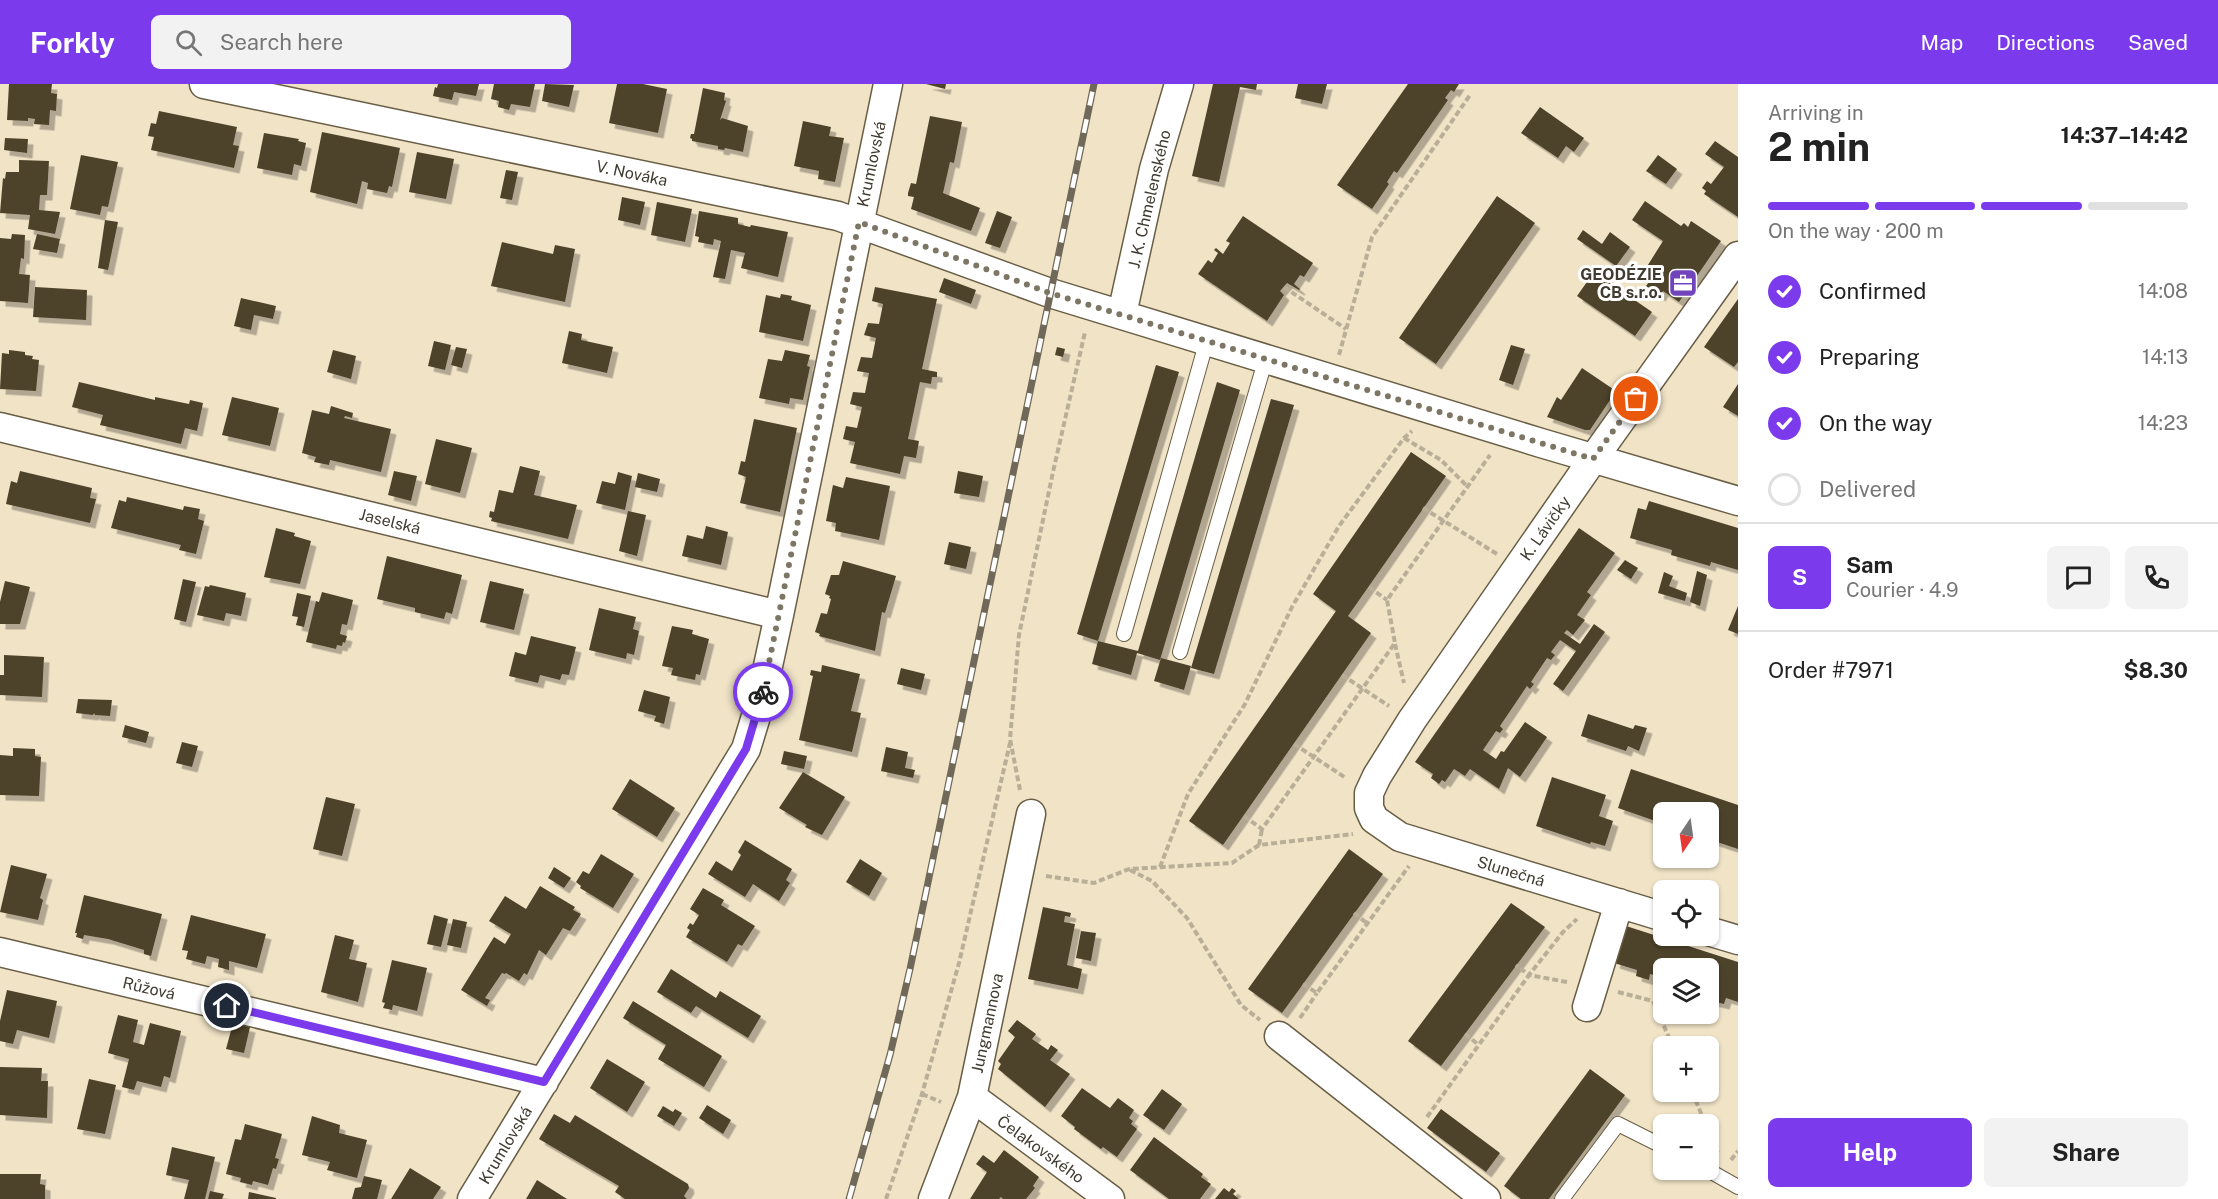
<!DOCTYPE html>
<meta charset="utf-8">
<style>
body{margin:0;font-family:"Public Sans",sans-serif;background:#f2f2f2;color:#222;height:100vh;display:flex;flex-direction:column;font-size:22px;white-space:nowrap}
*{box-sizing:border-box;margin:0}
p{font-size:20px;color:#767676}
.icon{flex:none;width:33px;height:33px;fill:none;stroke:currentColor;stroke-width:2;stroke-linecap:round;stroke-linejoin:round}
.map{position:relative;flex:1;overflow:hidden}
.panel{display:flex;flex-direction:column;background:#fff;width:480px}
.panel>*{flex:none}
.needle{width:39px;rotate:193deg}
.buttons{position:absolute;left:1653px;top:718px;display:grid;gap:12px}
.buttons a{display:grid;place-items:center;width:66px;height:66px;border-radius:9px;background:#fff;box-shadow:0 2px 4px #0004;font-size:30px}
.pin{position:absolute;display:grid;place-items:center;width:51px;height:51px;color:#fff;margin:-26px;border:3px solid #fff;border-radius:50%;box-shadow:0 2px 6px #0007}
.courier{position:absolute;display:grid;place-items:center;width:60px;height:60px;margin:-30px;border:4px solid #7c3aed;border-radius:50%;background:#fff;color:#222;box-shadow:0 2px 8px #0007}
.headline em{font-style:normal;font-weight:700}
.headline div{display:flex;flex-direction:column-reverse}
.headline{display:flex;align-items:center;justify-content:space-between;height:102px;padding:0 30px}
h1{font-size:39px;font-weight:700;line-height:45px}
.bar{display:grid;grid-template-columns:repeat(4,1fr);gap:9px 6px;align-content:center;height:72px;padding:0 30px}
.bar i{height:8px;border-radius:4px;background:#e0e0e0}
.bar .current{background:#7c3aed}
.bar p{grid-column:span 4}
.line{display:flex;align-items:center;gap:15px;padding:0 30px;border-top:2px solid #e0e0e0}
.line div{flex:1}
.round{display:grid;place-items:center;flex:none;width:63px;height:63px;border-radius:9px;background:#f2f2f2}
ol{padding:0 30px;list-style:none}
li{display:flex;align-items:center;gap:18px;height:66px}
li p{margin-inline-start:auto}
li .icon{padding:6px;border-radius:50%;background:#7c3aed;color:#fff;stroke-width:4}
li:last-child{color:#767676}
li i{width:33px;height:33px;border:3px solid #e0e0e0;border-radius:50%}
.cta{display:flex;gap:12px;margin-top:auto;padding:12px 30px}
.cta a{flex:1;height:69px;border-radius:9px;background:#7c3aed;color:#fff;font-size:24px;font-weight:700;line-height:69px;text-align:center}
.cta a+a{background:#f2f2f2;color:#222}
header{display:flex;align-items:center;gap:36px;box-sizing:border-box;height:84px;padding:0 30px;background:#7c3aed;color:#fff}
header strong{font-size:28px}
nav{display:flex;gap:33px;margin-inline-start:auto;font-size:21px}
.search{width:420px;height:54px;background:#f2f2f2;display:flex;align-items:center;gap:15px;box-sizing:border-box;padding:0 21px;border-radius:9px;color:#767676;font-size:22px}
main{display:flex;flex:1;min-height:0}
.map>svg:first-child{display:block}
.building{fill:#4d432a;filter:url(#shadow)}
.lines{fill:none;stroke-linecap:round;stroke-linejoin:round}
.lane-casing{stroke:#695e45;stroke-width:16}
.street-casing{stroke:#695e45;stroke-width:31}
.path{stroke:#b9ae97;stroke-width:4;stroke-dasharray:6 3;stroke-linecap:butt}
.lane{stroke:#fff;stroke-width:14}
.street{stroke:#fff;stroke-width:28}
.rail-casing{stroke:#706959;stroke-width:7}
.rail{stroke:#fff;stroke-width:4.5;stroke-dasharray:14;stroke-linecap:butt}
.done{stroke:#7e7664;stroke-width:6;stroke-dasharray:0 10.8}
.route{stroke:#7c3aed;stroke-width:8}
.labels{text-anchor:middle;stroke-width:6;stroke-linejoin:round;paint-order:stroke}
.street-label{font-size:16px;fill:#403b30;stroke:#fff}
.poi-label{font-size:16px;font-weight:bold;fill:#403b30;stroke:#fff;text-anchor:end}
</style>
<header>
<strong>Forkly</strong>
<div class="search"><svg class="icon" aria-label="search" viewBox="0 0 24 24"><circle cx="10" cy="10" r="6"/><path d="M15 15l6 6"/></svg>Search here</div>
<nav><a>Map</a><a>Directions</a><a>Saved</a></nav>
</header>
<main>
<div class="map">
<svg width="1738" height="1115" viewBox="0 0 1738 1115">
<defs>
<filter id="shadow"><feDropShadow dx="5.5" dy="5.5" stdDeviation="0" flood-color="#0004"/></filter>
</defs>
<rect width="100%" height="100%" fill="#f0e3c6"/>
<path class="building" d="M9 0H52L51 9 57 10 56 27 50 26 49 41 34 40 35 35 28 34V37L7 36Z
M438 0H479L476 12 454 8 452 16 433 12 435 3 437 4Z
M494 0H535L530 23 511 20 509 26 498 23 499 17 491 15Z
M545 0 574 1 569 23 542 17Z
M617 0H643L667 5 658 49 609 39Z
M926 0H946L945 5Z
M1213 0H1257L1256 6 1240 3 1219 98 1192 92Z
M1298 0H1327L1322 20 1295 14Z
M1408 0H1459L1454 8 1451 6 1445 14 1448 16 1397 89 1394 87 1387 98 1389 100 1372 125 1337 101Z
M703 4 725 9 724 16 726 17 720 36 722 34 748 42 743 68 725 64 724 66 718 65V62L692 57V55L690 54 691 50H694Z
M1540 23 1584 54 1574 68 1566 62 1558 74 1521 49Z
M159 27 237 43 233 61 239 62 234 84 151 66 154 53 148 52 151 39 156 40Z
M930 32 962 38 954 79 950 78 943 109 980 124 971 147 911 125 914 113 908 112V109L911 99 916 100Z
M803 37 831 43 829 52 844 54 835 98 818 95 819 87 794 82Z
M322 48 400 64 392 103 389 102 387 109 367 105 368 99 362 97 357 120 310 108Z
M264 49 299 55 298 57 306 59 301 82 294 80 292 91 257 84Z
M5 54 28 55 27 69 4 66Z
M1715 57 1738 73V133L1704 110 1706 107 1702 104 1707 97 1711 100 1724 83 1705 70Z
M417 68 454 75 446 115 409 108Z
M81 71 118 78 108 123 102 122 100 131 70 125Z
M1658 71 1677 85 1666 100 1646 87Z
M19 76 49 77 47 111H40L39 126 60 128 55 150 28 145 30 131 0 129 3 94 5 95 6 88H19Z
M506 86 518 88 512 116 500 114Z
M1497 112 1535 139 1436 280 1399 254Z
M622 113 645 118 640 141 618 136Z
M1645 117 1681 142 1684 139 1688 143 1691 137 1721 157 1679 218 1663 207 1660 212 1646 202 1649 198 1641 192 1663 157 1632 136Z
M657 118 692 125 685 158 651 151Z
M699 127 738 134V140L750 143 751 141 788 148 778 193 741 184 745 169 731 166 725 195 713 193 721 157 714 155 713 161 698 158 699 153 695 152Z
M997 127 1012 133 1000 164 985 159Z
M1243 132 1313 179 1304 193 1300 191 1294 200 1300 205 1299 206 1287 199 1280 207 1284 211 1267 237 1198 190 1208 176 1212 179 1218 169 1214 166 1216 164 1223 170 1230 159 1226 157Z
M105 136 118 138 108 186 98 184Z
M1583 146 1602 160 1610 148 1630 163 1616 182 1577 155Z
M12 150 25 151 24 175 21 174 19 190 30 191 28 219 0 217V154L11 155Z
M37 150 60 155 57 169 33 165Z
M502 158 553 170 555 161 575 165 565 218 491 202Z
M1594 188 1652 228 1635 252 1577 212Z
M944 194 976 206 971 220 939 208Z
M35 203 87 206 86 236 33 233Z
M875 203 937 215 922 285 937 288V293H932L931 300 920 298 908 355 919 357 916 374 904 372 900 390 850 379 855 358 843 355 846 342 857 344 862 323 850 320 853 308 865 309 869 289 857 287 861 273 872 274 876 254 864 251 868 239 879 240 883 220 872 217Z
M781 210 792 212 791 216 811 221 803 257 759 248 766 211 780 214Z
M241 214 276 222 273 235 254 231 251 246 234 242Z
M1738 215V278L1734 283 1704 263Z
M569 247 582 250 581 256 613 263 607 289 562 279Z
M434 257 451 261 445 286 428 282Z
M1511 261 1525 265 1513 301 1499 296Z
M456 263 467 265 462 284 451 281Z
M1057 263 1065 265 1063 273 1055 271Z
M9 266 25 268V271L33 272 32 275 39 276 36 307 0 305 2 269 9 270Z
M333 266 356 272 351 295 327 288Z
M785 266 810 271 807 282 810 283 803 316 790 314 789 320 759 314 768 275 782 277Z
M1156 281 1179 288 1098 557 1077 550Z
M1582 284 1616 307 1590 346H1585L1547 333 1557 313 1561 316Z
M79 298 155 316V313L189 320 190 316 203 319 197 347 185 344 181 360 100 341 103 331 72 323Z
M1217 298 1240 306 1160 576 1137 569 1131 591 1092 580 1098 557 1138 567Z
M1738 300V332L1723 323Z
M232 313 279 324 270 362 222 351Z
M1271 315 1294 321 1214 590 1191 584Z
M331 322 353 329 352 334 345 332 344 334 391 345 381 388 330 376 329 381 314 378 316 373 302 369 312 326 329 330Z
M754 335 797 344 780 428 740 419 746 393 738 390 741 377 745 378Z
M436 355 472 364 460 409 425 400Z
M1411 368 1446 392 1348 532 1371 549 1223 761 1189 737 1336 527 1313 510Z
M520 382 540 387 534 411 577 421 568 455 491 437 492 434 489 433 490 427 494 428 499 406 513 409Z
M20 387 92 404 90 414 96 415 90 439 6 420 11 397 17 399Z
M394 387 417 392 411 417 388 411Z
M958 387 983 392 979 413 954 409Z
M618 388 632 392 625 426 596 419 602 397 615 400Z
M638 389 660 395 657 408 635 403Z
M846 393 890 402 879 456 835 447 836 439 826 437 833 401 843 404Z
M127 413 183 426 184 422 200 425 198 435 204 437 196 470 179 466 181 461 111 444 119 416 126 418Z
M1649 417 1738 444V486L1711 478 1710 482 1671 471 1672 466 1630 454 1638 424 1646 426Z
M628 427 646 431 637 472 619 467Z
M706 442 728 448 721 481 682 472 687 451 703 455Z
M276 444 295 449 294 452 311 457 300 500 264 493Z
M1579 444 1615 469 1587 508 1591 511 1577 531 1585 536 1573 551 1567 546 1564 549 1580 560 1594 540 1605 548 1563 607 1553 600 1576 567 1560 556 1551 568 1555 571 1551 576 1547 574 1531 598 1534 600 1530 605 1527 602 1500 642 1503 645 1500 649 1496 647 1483 666 1496 675 1501 667 1504 668 1525 638 1547 653 1520 693 1508 684 1499 705 1470 685 1465 692 1454 685 1445 698 1442 696 1439 700 1431 694 1433 690 1415 678Z
M949 458 971 463 966 485 944 480Z
M387 472 462 491 452 530 446 528 444 535 415 528V524L377 515Z
M1625 476 1638 484 1631 495 1617 486Z
M843 477 896 492 885 529 882 528 875 567 819 552 820 550 815 548 821 529 827 530 831 515 829 514 830 512 825 510 831 491H839Z
M1697 487 1707 491 1700 522 1690 518Z
M1664 488 1673 492 1669 502 1687 509 1685 517 1658 509Z
M183 495 196 498 186 538 174 535Z
M5 497 30 503 20 540H0V518Z
M490 497 524 505 514 546 480 538Z
M210 501 246 509 241 532 226 529 224 537 197 531 205 502 209 503Z
M322 508 353 516 347 541 342 540 340 550 347 552 345 559 343 558 342 562 337 561 336 565 306 558 316 517 319 518Z
M297 509 311 512 304 543 296 541 298 533 292 532Z
M1738 522V550L1728 546Z
M599 524 636 533 633 545 639 547 634 571 627 569 626 575 589 566Z
M672 542 693 546 692 550 709 555 700 591 696 590 695 596 671 591 673 584 662 582Z
M531 552 576 563 569 591 562 590 560 596 540 591 538 599 509 592 515 568 526 571Z
M4 571 44 573 42 613 0 611V591H4Z
M1161 574 1191 582 1184 606 1154 597Z
M822 581 860 590 851 627 861 629 852 668 799 656 813 592 810 591 811 586 821 588Z
M901 584 925 590 921 606 897 600Z
M644 606 670 613 664 640 654 637 656 632 638 627Z
M78 615 112 616 110 632 95 631 94 629 93 631 76 629Z
M1588 630 1633 645 1635 641 1647 644 1639 667 1628 662 1626 667 1581 652Z
M125 641 149 648 146 659 122 653Z
M182 658 198 662 192 683 176 679Z
M886 663 908 668 905 684 915 686 913 694 881 687Z
M13 664 35 665V672L41 673 39 712 0 711V671L13 672Z
M784 667 807 672 804 685 781 680Z
M1631 685 1738 721V765L1708 755V729H1664V740L1618 724Z
M803 688 845 713 822 751 805 743 807 741 779 724Z
M1552 693 1606 711 1599 732 1613 737 1605 762 1591 758 1590 760 1536 742Z
M630 695 675 724 657 753 612 725Z
M326 713 355 720 342 772 313 765Z
M745 756 792 785 786 796 790 799 779 817 753 800 745 813 708 790 716 777 732 787 741 771 738 768Z
M1349 765 1383 790 1282 929 1248 905Z
M601 770 634 790 613 824 580 804 581 802 576 798 583 787 589 790Z
M860 775 882 789 869 812 846 798Z
M11 781 47 790 40 814 43 816 38 836 0 828Z
M554 783 571 794 564 804 548 794Z
M540 802 575 823 573 826 581 830 570 847 563 844 546 871 539 866 527 891 524 889 519 897 506 889 505 890 502 889 485 914 490 916 487 922 461 906 494 853 505 860 511 850 489 837 505 812 526 825Z
M703 804 724 816 721 821 755 842 742 862 738 860 727 878 686 853 690 846 687 844 690 839 693 841 699 831 690 825Z
M84 811 162 830 151 872 144 870V866L108 855 84 851 83 855 76 853 77 849H75Z
M1511 819 1545 843 1441 982 1408 957Z
M1043 823 1071 829 1070 833 1065 832 1064 838 1075 840 1067 881 1082 885 1078 905 1028 895Z
M191 831 266 850 257 884 229 877V886L218 883 219 875 207 872 205 880 186 875 188 867 182 866Z
M434 831 448 835 441 863 427 860Z
M453 835 467 838 461 864 447 861Z
M1626 842 1738 878V918L1726 914 1724 920 1711 917 1713 910 1708 909V885H1664V894L1650 890 1649 896 1636 892 1637 886 1614 879Z
M1081 847 1096 849 1091 877 1076 874Z
M335 851 354 856 349 875 367 879 358 918 321 908Z
M392 876 427 884 417 927 393 921 392 926 383 924 385 919 382 918Z
M671 885 716 914 720 907 761 932 748 954 696 922 691 929 657 908Z
M7 906 57 917 49 954 17 946 13 960 0 957V937Z
M633 917 722 972 704 1003 658 975 666 961 623 934Z
M118 931 138 936 133 958 144 961 150 939 181 947 170 994 164 992 161 1003 137 997 134 1006 122 1003 129 975 108 969Z
M1017 936 1036 950 1032 955 1048 966 1051 961 1058 966 1050 976 1070 990 1045 1023 998 985 1001 980 998 977 1015 953 1008 947Z
M233 939 250 943 244 969 226 965Z
M607 975 645 998 627 1028 590 1004Z
M0 983 42 984 41 997H48L47 1034 0 1031Z
M1590 985 1625 1011 1549 1115H1521L1504 1102Z
M89 995 116 1001 105 1050 77 1045Z
M1082 1004 1110 1024 1118 1014 1134 1026 1129 1034 1133 1037 1131 1040 1137 1045 1117 1073 1103 1063 1101 1065 1074 1045 1075 1043 1061 1032Z
M1162 1005 1182 1020 1164 1046 1143 1031Z
M707 1021 731 1036 723 1050 699 1034Z
M663 1022 673 1028 675 1025 682 1029 674 1042 657 1032Z
M1441 1025 1500 1069 1486 1088 1427 1044Z
M554 1030 570 1039 575 1031 688 1100 689 1104 684 1112 687 1115H625L615 1108 619 1102 539 1055Z
M312 1032 340 1041 339 1049 367 1056 357 1094 327 1086 330 1078 302 1071Z
M245 1040 282 1050 275 1074 279 1075 276 1085 273 1084 268 1101 253 1097 252 1101 240 1098 241 1094 226 1090 235 1055 241 1056Z
M1154 1053 1203 1090 1201 1093 1211 1100 1200 1115H1169L1130 1086Z
M172 1063 215 1073 205 1115H184L189 1096 166 1091Z
M1004 1066 1039 1093 1033 1102 1035 1104 1026 1115H1003L1001 1113 999 1115H970L987 1088 976 1080 983 1071 994 1079Z
M410 1084 441 1103 433 1115H391Z
M0 1090H41L40 1100 45 1101V1115H0Z
M364 1092 382 1096 377 1115H352L355 1104 361 1103Z
M537 1096 567 1115H526Z
M1224 1104 1229 1108 1232 1104 1236 1107 1233 1110 1239 1115H1215Z
M210 1107 224 1110 222 1115H208Z
M249 1108 276 1114V1115H248Z"/>
<g class="lines">
<g class="lane-casing">
<path id="lane" d="M1124 550 1207 256
M1180 568 1266 274
M1708 1086 1738 1103
M1562 1115 1618 1040 1664 1063"/>
</g>
<g class="street-casing">
<path id="street" d="M204 0 838 132 1050 209 1541 359 1738 417
M1122 230 1154 85 1179 0
M0 343 779 531
M1664 833 1400 753 1374 735 1369 724V709L1377 692 1412 636 1593 375 1738 172
M1708 847 1738 856
M0 868 544 998
M1587 923 1619 819
M1279 952 1486 1115
M972 1013 1110 1115
M472 1115 746 665 760 619 779 531 888 0
M933 1115 972 1013 1031 730"/>
</g>
<path class="path" d="M1284 203 1346 245
M1339 271 1372 153 1470 11
M1404 354 1441 376 1467 402
M1423 424 1497 470
M1369 503 1387 516
M1395 560 1404 599
M1342 591 1389 622
M1294 660 1346 694
M1020 706 1010 655 1019 551 1053 388 1085 248
M1244 732 1262 745 1395 559 1387 516 1490 371
M1259 761 1262 745
M1160 783 1188 710 1245 620 1292 523 1339 442 1404 354 1412 347
M1130 786 1152 797 1187 834 1241 921 1260 936
M1046 792 1094 799 1129 785 1232 779 1259 761 1353 750
M1354 829 1368 840
M1567 898 1529 891 1563 848 1577 835
M1303 900 1317 909 1409 782
M1618 908 1653 917 1673 963
M1300 934 1317 909
M1465 950 1479 961
M1692 1008 1706 1041
M922 1010 941 1018
M1427 1033 1529 891 1516 881
M1708 1047 1718 1069
M1731 1076 1738 1067
M886 1115 922 1010 959 879 1010 659"/>
<use href="#lane" class="lane"/>
<use href="#street" class="street"/>
<g class="rail-casing">
<path id="rail" d="M849 1115 890 971 910 885 1094 0"/>
</g>
<use href="#rail" class="rail"/>
</g>
<g class="lines">
<path class="done" d="M763 608 859 138 1050 209 1593 375 1636 315"/>
<path class="route" d="M227 922 544 998 746 665 763 608"/>
</g>
<defs>
<g id="office-square" transform="scale(1.5)"><rect x="-9" y="-9" width="18" height="18" rx="4" fill="#7244bc" stroke="#fff"/><path d="M-6-3h4V-5.5h4V-3h4V5H-6ZM-1-4.5V-3h2v-1.5ZM-6 0V1H6V0Z" fill="#fff"/></g>
</defs>
<g fill-rule="evenodd">
<use href="#office-square" x="1683" y="199"/>
</g>
<g class="labels">
<g class="street-label">
<text transform="translate(871 80) rotate(-78)" y="6">Krumlovská</text>
<text transform="translate(632 89) rotate(12)" y="6">V. Nováka</text>
<text transform="translate(1149 115) rotate(-77)" y="6">J. K. Chmelenského</text>
<text transform="translate(390 437) rotate(14)" y="6">Jaselská</text>
<text transform="translate(1545 444) rotate(-55)" y="6">K. Lávičky</text>
<text transform="translate(1511 787) rotate(17)" y="6">Slunečná</text>
<text transform="translate(149 904) rotate(13)" y="6">Růžová</text>
<text transform="translate(987 939) rotate(-78)" y="6">Jungmannova</text>
<text transform="translate(505 1061) rotate(-59)" y="6">Krumlovská</text>
<text transform="translate(1041 1065) rotate(36)" y="6">Čelakovského</text>
</g>
<g class="poi-label">
<text x="1662" y="196">GEODÉZIE<tspan x="1662" dy="18">CB s.r.o.</tspan></text>
</g>
</g>
</svg>
<div class="buttons">
<a><svg class="needle" viewBox="-14 -14 28 28"><path d="M0-13l5 13h-10z" fill="#e53935"/><path d="M0 13l5-13h-10z" fill="#767676"/></svg></a>
<a><svg class="icon" aria-label="locate" viewBox="0 0 24 24"><circle cx="12" cy="12" r="6"/><path d="M12 2v4M12 18v4M2 12h4M18 12h4"/></svg></a>
<a><svg class="icon" aria-label="layers" viewBox="0 0 24 24"><path d="M12 4l9 5-9 5-9-5zM3 14l9 5 9-5"/></svg></a>
<a>+</a>
<a>−</a>
</div>
<div class="pin" style="left:1636px;top:315px;background:#ea580c"><svg class="icon" aria-label="bag" viewBox="0 0 24 24"><path d="M5 8h14l-1 12H6zM9 8a3 3 0 0 1 6 0"/></svg></div>
<div class="pin" style="left:227px;top:922px;background:#1f2937"><svg class="icon" aria-label="home" viewBox="0 0 24 24"><path d="M3 11l9-7 9 7M6 9v11h12V9"/></svg></div>
<div class="courier" style="left:763px;top:608px"><svg class="icon" aria-label="bike" viewBox="0 0 24 24"><circle cx="6" cy="16" r="4"/><circle cx="18" cy="16" r="4"/><path d="M6 16l4-8h5l3 8M10 8l3 8H6M13 5h3"/></svg></div>
</div>
<section class="panel">
<div class="headline"><div><h1>2 min</h1><p>Arriving in</p></div><em>14:37–14:42</em></div>
<div class="bar"><i class="current"></i><i class="current"></i><i class="current"></i><i></i><p>On the way · 200 m</p></div>
<ol>
<li><svg class="icon" aria-label="check" viewBox="0 0 24 24"><path d="M5 12l5 5 9-10"/></svg>Confirmed<p>14:08</p></li>
<li><svg class="icon" aria-label="check" viewBox="0 0 24 24"><path d="M5 12l5 5 9-10"/></svg>Preparing<p>14:13</p></li>
<li><svg class="icon" aria-label="check" viewBox="0 0 24 24"><path d="M5 12l5 5 9-10"/></svg>On the way<p>14:23</p></li>
<li><i></i>Delivered</li>
</ol>
<div class="line" style="height:108px"><b class="round" style="background:#7c3aed;color:#fff">S</b><div><b>Sam</b><p>Courier · 4.9</p></div><a class="round"><svg class="icon" aria-label="chat" viewBox="0 0 24 24"><path d="M4 5h16v11H9l-5 4z"/></svg></a><a class="round"><svg class="icon" aria-label="phone" viewBox="0 0 24 24"><path d="M5 4h4l2 5-3 2q2 4 5 5l2-3 5 2v4C11 20 4 13 5 4z"/></svg></a></div>
<div class="line" style="height:78px"><div>Order #7971</div><b>$8.30</b></div>
<div class="cta"><a>Help</a><a>Share</a></div>
</section>
</main>
